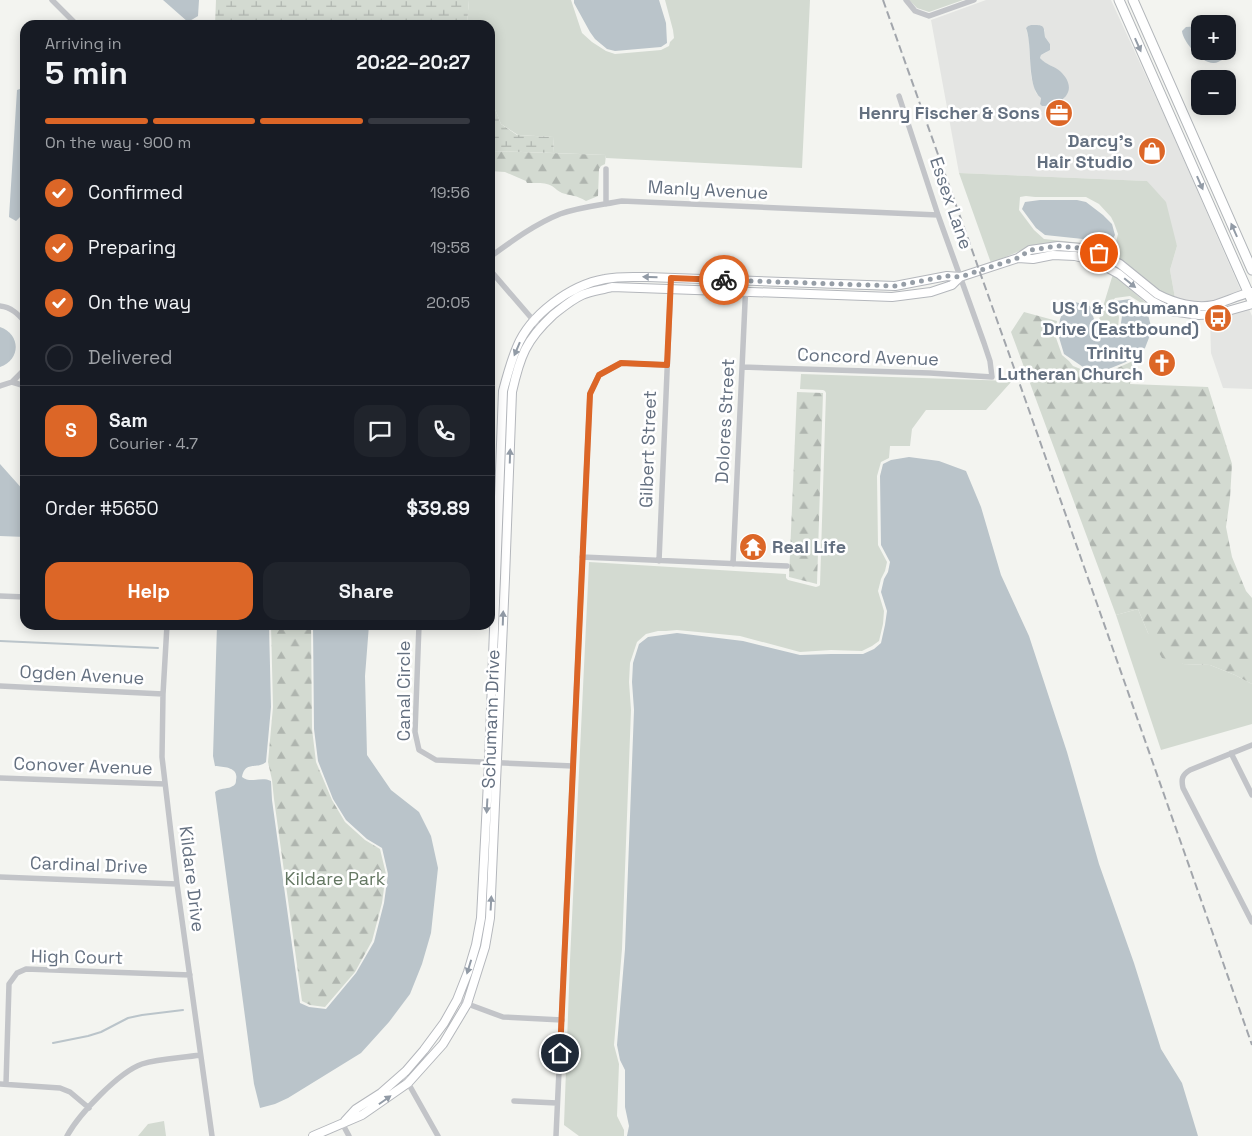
<!DOCTYPE html>
<meta charset="utf-8">
<style>
body{margin:0;font-family:"Space Grotesk",sans-serif;background:#20242c;color:#f1f3f6;height:100vh;display:flex;flex-direction:column;font-size:19px;white-space:nowrap}
*{box-sizing:border-box;margin:0}
p{font-size:16px;color:#9ea1a6}
.icon{flex:none;width:28px;height:28px;fill:none;stroke:currentColor;stroke-width:2;stroke-linecap:round;stroke-linejoin:round}
.map{position:relative;flex:1;overflow:hidden}
.side{position:absolute;left:20px;top:20px;width:475px;height:610px;display:flex;flex-direction:column;background:#171b24;border-radius:15px;box-shadow:0 2px 12px #0003}
.side>*{flex:none}
.controls{position:absolute;left:1191px;top:15px;display:grid;gap:10px}
.controls a{display:grid;place-items:center;width:45px;height:45px;border-radius:10px;background:#171b24;box-shadow:0 2px 12px #0003;font-size:25px}
.pin{position:absolute;display:grid;place-items:center;width:42px;height:42px;color:#fff;margin:-21px;border:2px solid #fff;border-radius:50%;box-shadow:0 1px 5px #0007}
.courier{position:absolute;display:grid;place-items:center;width:50px;height:50px;margin:-25px;border:4px solid #dc6627;border-radius:50%;background:#fff;color:#222;box-shadow:0 1px 6px #0007}
.summary em{font-style:normal;font-weight:700}
.summary div{display:flex;flex-direction:column-reverse}
.summary{display:flex;align-items:center;justify-content:space-between;height:85px;padding:0 25px}
h1{font-size:32px;font-weight:700;line-height:38px}
.bar{display:grid;grid-template-columns:repeat(4,1fr);gap:8px 5px;align-content:center;height:60px;padding:0 25px}
.bar i{height:6px;border-radius:4px;background:#363941}
.bar .active{background:#dc6627}
.bar p{grid-column:span 4}
.line{display:flex;align-items:center;gap:12px;padding:0 25px;border-top:1px solid #363941}
.line div{flex:1}
.round{display:grid;place-items:center;flex:none;width:52px;height:52px;border-radius:15px;background:#20242c}
ol{padding:0 25px;list-style:none}
li{display:flex;align-items:center;gap:15px;height:55px}
li p{margin-inline-start:auto}
li .icon{padding:5px;border-radius:50%;background:#dc6627;color:#fff;stroke-width:4}
li:last-child{color:#9ea1a6}
li i{width:28px;height:28px;border:2px solid #363941;border-radius:50%}
.cta{display:flex;gap:10px;margin-top:auto;padding:10px 25px}
.cta a{flex:1;height:58px;border-radius:15px;background:#dc6627;color:#fff;font-size:20px;font-weight:700;line-height:58px;text-align:center}
.cta a+a{background:#20242c;color:#f1f3f6}
.map>svg:first-child{display:block}
.built{fill:#e4e5e3;fill-rule:evenodd}
.green{fill:#d3dad1;fill-rule:evenodd}
.forest{fill:url(#forest-firs)}
.wetland{fill:url(#wetland-marsh)}
.water{fill:#bac4ca}
.lines{fill:none;stroke-linecap:round;stroke-linejoin:round}
.stream{stroke:#bac4ca;stroke-width:2}
.secondary-casing{stroke:#b4b7bc;stroke-width:10}
.primary-casing{stroke:#b2b6ba;stroke-width:11}
.street{stroke:#c2c4c8;stroke-width:5.5}
.secondary{stroke:#fff;stroke-width:8}
.primary{stroke:#fff;stroke-width:9}
.rail{stroke:#a2a6ac;stroke-width:2;stroke-dasharray:8 4;stroke-linecap:butt}
.oneway{fill:#929ba6}
.done{stroke:#969ea7;stroke-width:5;stroke-dasharray:0 9}
.route{stroke:#dc6627;stroke-width:6}
.labels{text-anchor:middle;stroke-width:5;stroke-linejoin:round;paint-order:stroke}
.poi-label{font-size:18px;font-weight:bold;fill:#647080;stroke:#fff;text-anchor:end}
.street-label{font-size:18px;fill:#647080;stroke:#fff}
.park-label{font-size:18px;fill:#647762;stroke:#fff}
</style>
<div class="map">
<svg width="1252" height="1136" viewBox="0 0 1252 1136">
<defs>
<pattern id="forest-firs" width="22" height="20" patternUnits="userSpaceOnUse" patternTransform="scale(1.25)"><rect width="22" height="20" fill="#d3dad1"/><path d="M5 1l3.5 6h-7zM16 11l3.5 6h-7z" fill="#afb5af"/></pattern>
<pattern id="wetland-marsh" width="20" height="14" patternUnits="userSpaceOnUse" patternTransform="scale(1.25)"><rect width="20" height="14" fill="#d3dad1"/><path d="M1 5h8M5 5V1M11 12h8M15 12V8" fill="none" stroke="#afb5af"/></pattern>
</defs>
<rect width="100%" height="100%" fill="#f3f4f0"/>
<path class="built" d="M986 0H1111L1168 124 1241 291 1212 301 1197 303 1175 298 1170 270 1177 246 1147 181 959 173 931 20ZM1031 25 1045 30V37L1050 44 1047 52 1041 55 1040 58 1044 62 1060 71 1067 82 1040 104 1041 97 1036 93 1031 76 1029 40 1026 28 1028 26Z
M1249 309 1252 316V389L1223 388 1211 353 1210 319Z"/>
<path class="green" d="M469 0H571L582 33 592 42 606 51 615 54 661 50 669 46 670 42 674 38 673 30 665 0H810L802 168 606 158V155L554 153 553 137 518 135 501 124 490 97V25H467Z
M909 0H963L929 12 917 8Z
M959 173 1147 181 1166 202 1177 246 1170 270 1175 298 1159 291 1116 258 1059 243 1034 245 991 263ZM1026 196 1035 197H1086L1099 204 1111 217 1114 223 1118 234 1115 246 1112 248H1103L1082 243 1044 239 1034 230 1019 210 1020 197Z
M1113 274 1146 303V306L1130 296 1115 298 1113 301 1119 317 1118 328 1110 331 1099 327 1098 323Z
M801 374 1012 381 986 410H926L912 429 910 446H890L889 458 881 462 877 476 878 545 887 562 885 571 881 579 878 591 884 611 883 624 879 641 872 646 862 651 831 650 800 652 740 636 677 630 666 631H658L646 634 637 642 630 663 629 682 631 710 622 949 614 1045 619 1064 617 1116 624 1130V1136H579L564 1125 570 960 589 562 786 574V578L788 580 816 587 819 586 820 585 826 393 825 391 823 390 800 389Z
M1138 609 1148 633 1183 664 1210 665 1235 675 1252 684V724L1161 750 1116 615Z
M164 1121 166 1136H138L148 1124Z"/>
<path class="forest" d="M490 151 606 155 605 164 601 166 599 169 598 196 586 201C576 195 572 196 562 193 558 191 556 189 552 186 546 182 535 183 527 183L526 181 505 172 490 171Z
M1024 312 1057 321 1055 335 1062 355 1069 361 1073 366 1083 370 1106 373 1133 361 1130 384 1208 387 1232 464 1230 498 1226 527 1232 557 1246 591 1252 598V684L1235 675 1210 665 1183 664 1162 658 1148 633 1138 609 1116 615 1011 332Z
M797 392 823 393 817 584 789 577Z
M271 625H311L312 729 316 762 332 800 345 822 365 840 380 849 386 874 382 903 372 941 355 972 325 1007 310 1005 302 1001 274 799 272 780 268 762 273 707Z"/>
<path class="wetland" d="M216 0H469L467 25H215Z
M490 97 501 124 517 135 553 137 554 153 490 151Z"/>
<path class="water" d="M163 0H199L198 16 188 22Z
M574 0H659L666 23 667 43 661 47 615 51 607 49 595 39 590 32 574 3Z
M1031 25C1044 25 1044 25 1045 37L1050 44V50L1041 55 1040 58C1046 65 1054 66 1060 71 1080 90 1063 105 1042 106L1040 104 1041 98C1026 86 1033 46 1026 28L1028 26Z
M1200 26V51H1222V60C1219 61 1217 63 1214 63 1202 64 1183 42 1182 31L1186 27Z
M25 87V212L16 221 9 217 17 90Z
M1040 200H1077L1086 202 1103 215 1112 224 1115 235 1110 244 1097 243 1083 239 1045 235 1036 228 1022 209 1025 202Z
M1130 299 1147 311 1152 330 1145 348 1126 362 1106 370 1083 367 1064 354 1058 334 1060 319 1064 310 1075 302 1090 306 1097 329 1110 334 1120 330 1122 316 1116 301Z
M0 327C21 334 21 360 0 367Z
M909 457 939 461 966 471 981 507 1001 575 1029 636 1067 752 1099 864 1134 963 1161 1049 1182 1083 1198 1136H627L629 1126 625 1107V1070L620 1060 617 1045 625 949 634 710 632 682 633 663 639 644 648 637 677 633 743 641 800 655 831 654H863L874 649 881 643 885 625 887 611 881 592 884 579 888 572 890 562 881 545 880 476 883 464 891 460Z
M0 464 25 492V537L0 536Z
M217 625H269L271 707 266 762C257 770 245 760 242 777 251 784 261 776 271 781L272 800 300 1003 309 1007 326 1009 356 973 374 942 384 903 388 874 382 848 367 839 346 820 333 799 318 761 314 729 313 625H369L365 676 367 755 391 790 419 812 431 836 438 868 431 933 422 964 410 994 389 1022 361 1053 288 1098 275 1104 260 1108 254 1084 215 792C220 788 226 789 231 787 235 785 236 784 236 780 239 767 224 767 215 766L213 756Z"/>
<g class="lines">
<path class="stream" d="M0 641 158 648
M53 1043 88 1036 101 1032 128 1018 142 1015 183 1010"/>
<g class="secondary-casing">
<path id="secondary" d="M1018 258 1030 250 1058 246 1081 248 1099 253 1120 264 1157 294C1174 303 1196 309 1214 305 1227 301 1239 295 1252 292
M345 1121 356 1109 381 1093 406 1071 424 1050 444 1023 457 1000 468 972 476 945 481 918 489 762 503 391C507 376 511 361 517 347 530 315 570 285 605 279 619 276 633 277 647 277L895 286 947 276 960 277
M313 1136 362 1115 408 1083 443 1044 467 1004 485 947 490 918 505 578 512 392C520 356 526 340 553 315 562 308 571 300 582 295 591 291 602 290 612 287L892 297 931 292 952 285 960 277 1018 258 1033 259 1053 255 1075 256 1095 261 1119 274 1152 301 1171 311 1199 315 1217 314 1252 304"/>
</g>
<g class="primary-casing">
<path id="primary" d="M1119 0 1252 301
M1133 0 1252 270"/>
</g>
<path class="street" d="M52 0 77 25
M906 0 915 11 929 16 974 0
M606 204V169
M490 257C512 241 535 224 560 214 580 207 601 205 622 201L938 215
M490 270 540 328
M0 306C11 307 18 314 25 322
M742 367 930 373 992 377 990 361 984 343 938 215 899 96
M12 382 25 386
M0 386 12 382 25 369
M582 557 787 566
M659 561 671 278
M733 564 746 281
M0 596 25 597
M167 625 163 694 162 757 177 884 212 1136
M419 625 415 732 419 750 436 760 573 766
M0 686 163 694
M1252 745 1190 770C1182 775 1181 779 1183 788L1252 922
M1231 753 1252 795
M0 778 165 784
M0 877 177 884
M457 1000 503 1017 562 1020
M403 1074 438 1136
M0 1084 60 1088 70 1092 89 1108
M6 1084 9 984 17 973 26 969 190 975
M514 1101 557 1103
M342 1123 349 1136
M67 1136C79 1114 119 1072 142 1064 160 1058 182 1058 200 1055
M556 1136 590 393 599 375 621 363 667 365"/>
<use href="#secondary" class="secondary"/>
<use href="#primary" class="primary"/>
<path class="rail" d="M883 0 1024 396 1252 1045"/>
</g>
<defs><path id="oneway-solid" d="M-6-.8H1V-3.2L6.5 0L1 3.2V.8H-6Z" transform="scale(1.25)"/></defs>
<g class="oneway">
<use href="#oneway-solid" transform="translate(1138 45) rotate(66)"/>
<use href="#oneway-solid" transform="translate(1200 183) rotate(66)"/>
<use href="#oneway-solid" transform="translate(1234 230) rotate(-114)"/>
<use href="#oneway-solid" transform="translate(650 277) rotate(-179)"/>
<use href="#oneway-solid" transform="translate(1130 283) rotate(39)"/>
<use href="#oneway-solid" transform="translate(517 349) rotate(113)"/>
<use href="#oneway-solid" transform="translate(510 456) rotate(-88)"/>
<use href="#oneway-solid" transform="translate(503 618) rotate(-88)"/>
<use href="#oneway-solid" transform="translate(487 806) rotate(93)"/>
<use href="#oneway-solid" transform="translate(491 903) rotate(-87)"/>
<use href="#oneway-solid" transform="translate(469 967) rotate(107)"/>
<use href="#oneway-solid" transform="translate(385 1100) rotate(-35)"/>
</g>
<g class="lines">
<path class="done" d="M724 280 895 286 947 276 960 277 1018 258 1030 250 1058 246 1081 248 1099 253"/>
<path class="route" d="M560 1053 590 394 599 375 621 363 667 365 671 278 724 280"/>
</g>
<defs>
<g id="office-disc" transform="scale(1.4375)"><circle r="9.5" fill="#dc6627" stroke="#fff"/><path d="M-6-3h4V-5.5h4V-3h4V5H-6ZM-1-4.5V-3h2v-1.5ZM-6 0V1H6V0Z" fill="#fff"/></g>
<g id="shop-disc" transform="scale(1.4375)"><circle r="9.5" fill="#dc6627" stroke="#fff"/><path d="M-5-2.5h2.3a2.7 3.5 0 0 1 5.4 0H5L5.5 6h-11ZM-1.5-2.5h3a1.5 2.3 0 0 0-3 0Z" fill="#fff"/></g>
<g id="bus-disc" transform="scale(1.4375)"><circle r="9.5" fill="#dc6627" stroke="#fff"/><path d="M-5-6H5V4H4V6H2V4H-2V6H-4V4H-5ZM-3.5-4V0h7V-4ZM-3.5 1.2v1.5H-2V1.2ZM2 1.2v1.5H3.5V1.2Z" fill="#fff"/></g>
<g id="church-disc" transform="scale(1.4375)"><circle r="9.5" fill="#dc6627" stroke="#fff"/><path d="M-1.2-6h2.4v3.5h3.3v2.4h-3.3V6h-2.4V-.1h-3.3v-2.4h3.3Z" fill="#fff"/></g>
<g id="temple-disc" transform="scale(1.4375)"><circle r="9.5" fill="#dc6627" stroke="#fff"/><path d="M0-6L5-2H3V0L6.5 2.5H4V6H1.5V3h-3V6H-4V2.5H-6.5L-3 0V-2H-5Z" fill="#fff"/></g>
</defs>
<g fill-rule="evenodd">
<use href="#office-disc" x="1059" y="113"/>
<use href="#shop-disc" x="1152" y="151"/>
<use href="#bus-disc" x="1218" y="318"/>
<use href="#church-disc" x="1162" y="363"/>
<use href="#temple-disc" x="753" y="547"/>
</g>
<g class="labels">
<g class="poi-label">
<text x="1040" y="119">Henry Fischer &amp; Sons</text>
<text x="1133" y="147">Darcy's<tspan x="1133" dy="21">Hair Studio</tspan></text>
<text x="1199" y="314">US 1 &amp; Schumann<tspan x="1199" dy="21">Drive (Eastbound)</tspan></text>
<text x="1143" y="359">Trinity<tspan x="1143" dy="21">Lutheran Church</tspan></text>
<text x="772" y="553" text-anchor="start">Real Life</text>
</g>
<g class="street-label">
<text transform="translate(708 190) rotate(3)" y="6">Manly Avenue</text>
<text transform="translate(951 203) rotate(71)" y="6">Essex Lane</text>
<text transform="translate(868 357) rotate(2)" y="6">Concord Avenue</text>
<text transform="translate(725 421) rotate(-87)" y="6">Dolores Street</text>
<text transform="translate(648 449) rotate(-88)" y="6">Gilbert Street</text>
<text transform="translate(82 675) rotate(3)" y="6">Ogden Avenue</text>
<text transform="translate(404 691) rotate(-90)" y="6">Canal Circle</text>
<text transform="translate(491 719) rotate(-88)" y="6">Schumann Drive</text>
<text transform="translate(83 766) rotate(2)" y="6">Conover Avenue</text>
<text transform="translate(89 865) rotate(2)" y="6">Cardinal Drive</text>
<text transform="translate(192 879) rotate(83)" y="6">Kildare Drive</text>
<text transform="translate(77 957) rotate(1)" y="6">High Court</text>
</g>
<g class="park-label">
<text x="335" y="885">Kildare Park</text>
</g>
</g>
</svg>
<div class="controls">
<a>+</a>
<a>−</a>
</div>
<div class="pin" style="left:1099px;top:253px;background:#ea580c"><svg class="icon" aria-label="bag" viewBox="0 0 24 24"><path d="M5 8h14l-1 12H6zM9 8a3 3 0 0 1 6 0"/></svg></div>
<div class="pin" style="left:560px;top:1053px;background:#1f2937"><svg class="icon" aria-label="home" viewBox="0 0 24 24"><path d="M3 11l9-7 9 7M6 9v11h12V9"/></svg></div>
<div class="courier" style="left:724px;top:280px"><svg class="icon" aria-label="bike" viewBox="0 0 24 24"><circle cx="6" cy="16" r="4"/><circle cx="18" cy="16" r="4"/><path d="M6 16l4-8h5l3 8M10 8l3 8H6M13 5h3"/></svg></div>
<section class="side">
<div class="summary"><div><h1>5 min</h1><p>Arriving in</p></div><em>20:22–20:27</em></div>
<div class="bar"><i class="active"></i><i class="active"></i><i class="active"></i><i></i><p>On the way · 900 m</p></div>
<ol>
<li><svg class="icon" aria-label="check" viewBox="0 0 24 24"><path d="M5 12l5 5 9-10"/></svg>Confirmed<p>19:56</p></li>
<li><svg class="icon" aria-label="check" viewBox="0 0 24 24"><path d="M5 12l5 5 9-10"/></svg>Preparing<p>19:58</p></li>
<li><svg class="icon" aria-label="check" viewBox="0 0 24 24"><path d="M5 12l5 5 9-10"/></svg>On the way<p>20:05</p></li>
<li><i></i>Delivered</li>
</ol>
<div class="line" style="height:90px"><b class="round" style="background:#dc6627;color:#fff">S</b><div><b>Sam</b><p>Courier · 4.7</p></div><a class="round"><svg class="icon" aria-label="chat" viewBox="0 0 24 24"><path d="M4 5h16v11H9l-5 4z"/></svg></a><a class="round"><svg class="icon" aria-label="phone" viewBox="0 0 24 24"><path d="M5 4h4l2 5-3 2q2 4 5 5l2-3 5 2v4C11 20 4 13 5 4z"/></svg></a></div>
<div class="line" style="height:65px"><div>Order #5650</div><b>$39.89</b></div>
<div class="cta"><a>Help</a><a>Share</a></div>
</section>
</div>
